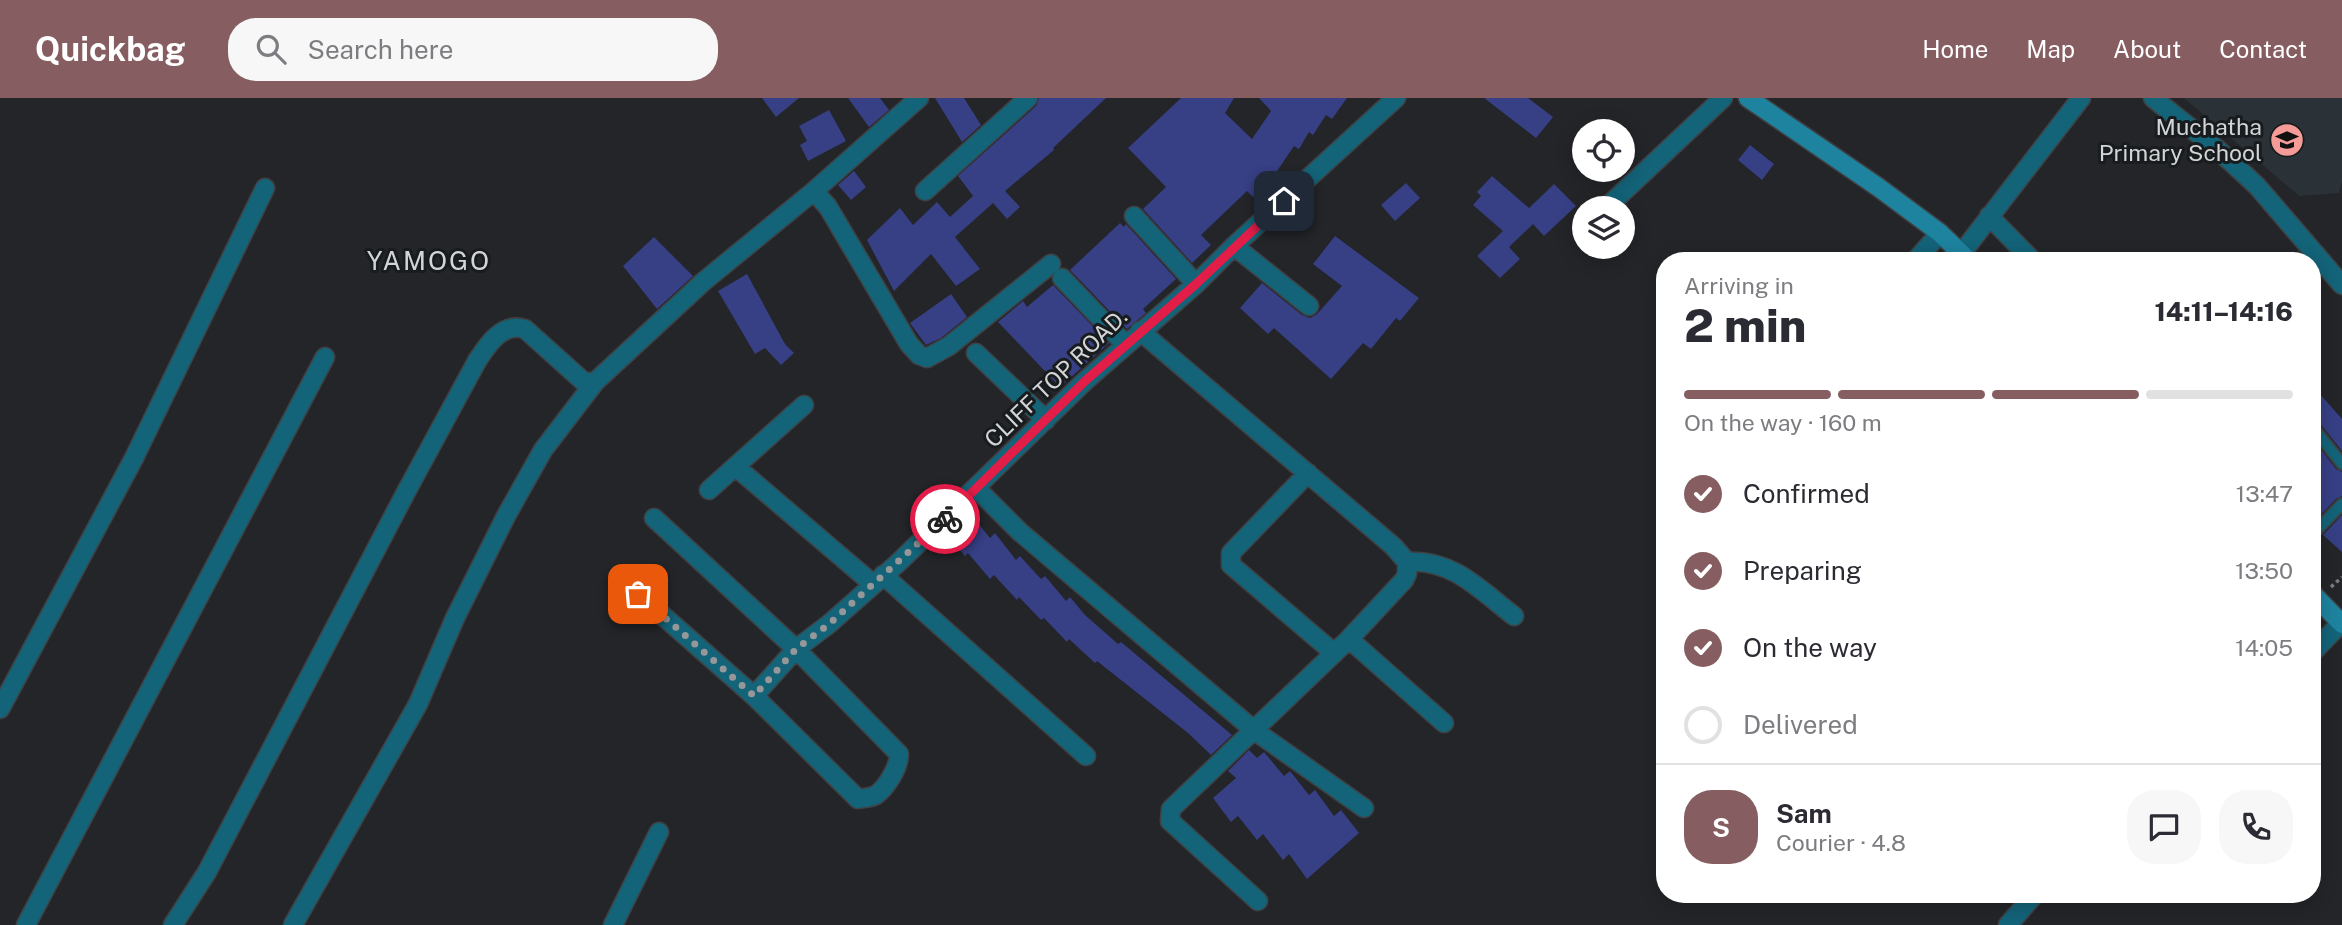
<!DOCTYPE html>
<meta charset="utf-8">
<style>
body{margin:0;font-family:"Public Sans",sans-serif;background:#f7f7f7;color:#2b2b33;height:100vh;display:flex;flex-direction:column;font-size:26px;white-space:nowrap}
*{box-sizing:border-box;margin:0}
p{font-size:23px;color:#7c7c81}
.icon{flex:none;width:38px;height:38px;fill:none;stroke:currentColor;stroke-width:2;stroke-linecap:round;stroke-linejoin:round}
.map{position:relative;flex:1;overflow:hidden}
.panel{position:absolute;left:1656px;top:154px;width:665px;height:651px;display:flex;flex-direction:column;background:#fff;border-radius:28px;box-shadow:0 4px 18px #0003}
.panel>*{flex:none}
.buttons{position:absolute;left:1572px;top:21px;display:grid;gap:14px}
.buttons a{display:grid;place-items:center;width:63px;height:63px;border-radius:50%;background:#fff;box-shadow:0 4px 18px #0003;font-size:35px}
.pin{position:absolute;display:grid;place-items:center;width:60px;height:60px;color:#fff;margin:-30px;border-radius:14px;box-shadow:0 4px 10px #0006}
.courier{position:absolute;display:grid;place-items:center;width:70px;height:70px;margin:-35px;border:5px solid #e11d48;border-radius:50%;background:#fff;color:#222;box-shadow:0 2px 9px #0007}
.overview em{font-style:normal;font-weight:800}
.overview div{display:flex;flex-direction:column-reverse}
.overview{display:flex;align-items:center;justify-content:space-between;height:119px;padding:0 28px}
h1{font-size:46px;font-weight:800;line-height:52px}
.bar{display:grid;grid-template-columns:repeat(4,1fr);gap:10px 7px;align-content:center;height:84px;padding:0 28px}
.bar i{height:9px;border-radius:5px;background:#e1e1e2}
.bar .active{background:#865d60}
.bar p{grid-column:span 4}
.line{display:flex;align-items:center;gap:18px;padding:0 28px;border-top:2px solid #e1e1e2}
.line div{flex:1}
.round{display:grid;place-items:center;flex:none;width:74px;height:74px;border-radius:28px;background:#f7f7f7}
ol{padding:0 28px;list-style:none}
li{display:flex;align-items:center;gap:21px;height:77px}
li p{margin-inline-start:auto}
li .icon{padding:7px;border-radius:50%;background:#865d60;color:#fff;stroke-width:4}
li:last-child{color:#7c7c81}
li i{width:38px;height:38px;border:4px solid #e1e1e2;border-radius:50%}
header{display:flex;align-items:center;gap:42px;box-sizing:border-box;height:98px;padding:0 35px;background:#865d60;color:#fff}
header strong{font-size:33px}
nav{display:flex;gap:38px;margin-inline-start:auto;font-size:24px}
.search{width:490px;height:63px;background:#f7f7f7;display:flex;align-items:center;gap:18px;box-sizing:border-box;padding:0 24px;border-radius:28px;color:#7c7c81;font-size:26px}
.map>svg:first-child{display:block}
.built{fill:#2a3137}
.building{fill:#373f85}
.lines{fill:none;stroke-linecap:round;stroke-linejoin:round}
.lane-casing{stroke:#3f4144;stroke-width:14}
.street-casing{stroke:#3f4144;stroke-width:21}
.secondary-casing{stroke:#3f4144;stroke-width:21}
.path{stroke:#7b7d7f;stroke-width:3.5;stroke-dasharray:3.5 3.5;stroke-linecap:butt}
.lane{stroke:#136379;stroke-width:10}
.street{stroke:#136379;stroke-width:18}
.secondary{stroke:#1e839f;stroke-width:18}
.done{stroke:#959798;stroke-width:7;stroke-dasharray:0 12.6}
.route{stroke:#e11d48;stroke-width:9}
.labels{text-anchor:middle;stroke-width:6;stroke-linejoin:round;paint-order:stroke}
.poi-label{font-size:23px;fill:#d2d4d5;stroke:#191c1e;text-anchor:end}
.street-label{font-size:23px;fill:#d2d4d5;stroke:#191c1e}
.quarter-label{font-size:26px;letter-spacing:2px;fill:#d2d4d5;stroke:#191c1e}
</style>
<header>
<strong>Quickbag</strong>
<div class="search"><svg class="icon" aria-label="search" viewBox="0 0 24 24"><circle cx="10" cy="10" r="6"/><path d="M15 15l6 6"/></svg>Search here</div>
<nav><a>Home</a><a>Map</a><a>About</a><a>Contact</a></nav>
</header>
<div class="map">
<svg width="2342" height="827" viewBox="0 0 2342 827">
<rect width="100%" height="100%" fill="#232528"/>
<path class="built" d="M2184 0H2342V83L2339 95 2299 98Z"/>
<path class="building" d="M762 0H799L776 19Z
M848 0H880L889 12 869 29Z
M935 0H964L981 27 962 44Z
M1039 0H1106L1053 50 1054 52 1005 93 1020 109 1007 121 993 105 955 139 980 171 956 188 931 156 894 193 867 142 900 110 913 127 937 104 950 119 973 98 958 78 1036 8Z
M1181 0H1234L1225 15 1252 41 1271 13 1259 0H1347L1332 21 1326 17 1313 37 1309 34 1299 51 1294 48 1271 82 1253 99 1247 93 1201 137 1211 147 1192 165 1143 111 1166 89 1128 50Z
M1484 0H1528L1553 19 1536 40Z
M829 12 846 43 808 63 800 47 807 43 799 28Z
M1750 47 1774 66 1762 82 1738 62Z
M854 73 866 89 851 102 838 87Z
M1492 78 1529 110 1554 86 1576 108 1544 138 1533 126 1509 149 1520 161 1500 180 1477 158 1503 133 1473 107 1481 98 1477 94Z
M1406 85 1420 100 1395 123 1381 107Z
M1120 125 1124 129 1126 126 1176 181 1143 211 1146 215 1127 231 1070 172Z
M1335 138 1419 200 1400 223 1396 220 1371 251 1363 245 1331 281 1274 230 1268 236 1240 210 1262 185 1302 217 1310 220 1317 216 1342 188 1313 166Z
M654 139 693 178 657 211 623 168Z
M747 176 785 246 794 255 781 267 765 250 755 256 718 193Z
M1053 187 1109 245 1060 289 998 224 1023 203 1027 209Z
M951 196 967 219 941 240 926 247 910 225Z
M2312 287 2342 321V353L2318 323 2312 320Z
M2312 340 2336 371 2342 374V398L2336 401 2312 426Z
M969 414 990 440 995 435 1016 462 1020 458 1041 481 1045 478 1066 503 1070 499 1085 517 1118 546 1121 544 1232 637 1211 657 1188 635 1097 563 1095 565 1069 541 1067 544 1044 520 1041 522 1019 499 1017 502 994 477 990 481 968 455 965 458 945 435Z
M2342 417V454L2323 437Z
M1249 652 1257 660 1264 654 1284 678 1290 673 1309 697 1315 692 1334 718 1341 712 1359 735 1307 781 1289 756 1283 762 1263 736 1257 742 1238 718 1231 724 1213 700 1236 680 1228 673Z"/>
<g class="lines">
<g class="lane-casing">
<path id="lane" d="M2312 328 2342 366
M2312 437 2342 406"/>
</g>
<g class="street-casing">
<path id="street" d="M2153 0 2217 51 2257 88 2342 187
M814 93 828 109 909 246 919 257 927 260 949 248 1051 166
M925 93 1028 0
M1606 110 1723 0
M1134 118 1196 186
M1989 118 2033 163
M1234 148 1309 208
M1961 156 2081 0
M1915 163 1940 135
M1062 180 1126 247
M1140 233 1393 448 1407 464V476L1404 482 1349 541 1171 711 1170 723 1258 803
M976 255 1046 322
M736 369 873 486
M1308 375 1231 455V467L1334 555
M977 391 1020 434 1255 633 1364 710
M709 392 804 307
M1407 464C1453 461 1480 492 1514 518
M883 477 1086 658
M619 479 754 598 858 701C864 700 870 700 876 697 887 689 899 669 899 656L796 551 654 420
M1349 541 1444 625
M2312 555 2341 525
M754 598 796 551 829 526 898 465 1085 283 1196 186 1234 148 1396 0
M0 611 134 360 265 90
M26 827 325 259
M173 827 207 774 405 396 477 263C488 246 502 224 525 231L584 284H595L703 184 814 93 919 0
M293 827 418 606 455 520 506 418 543 352 595 284
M613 827 659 734
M2008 827 2035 796"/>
</g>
<g class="secondary-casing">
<path id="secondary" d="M1748 0 1878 89 1940 135 1969 163
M2312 495 2342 526"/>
</g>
<path class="path" d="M2331 489 2342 479"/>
<use href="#lane" class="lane"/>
<use href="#street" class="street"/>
<use href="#secondary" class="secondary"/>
</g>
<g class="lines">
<path class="done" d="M638 496 754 598 796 551 829 526 945 421"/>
<path class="route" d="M945 421 1085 283 1196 186 1284 103"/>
</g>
<defs>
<g id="school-disc" transform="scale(1.75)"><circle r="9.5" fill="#f59b98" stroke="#191c1e"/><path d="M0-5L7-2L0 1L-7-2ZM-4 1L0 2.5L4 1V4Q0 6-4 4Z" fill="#111"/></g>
</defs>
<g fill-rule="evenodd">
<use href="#school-disc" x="2287" y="42"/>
</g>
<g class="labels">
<g class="poi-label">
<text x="2262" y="37">Muchatha<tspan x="2262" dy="26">Primary School</tspan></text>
</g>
<g class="street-label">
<text transform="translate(1056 280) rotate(-44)" y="8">CLIFF TOP ROAD.</text>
</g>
<g class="quarter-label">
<text x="429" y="172">YAMOGO</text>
</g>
</g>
</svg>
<div class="buttons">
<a><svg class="icon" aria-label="locate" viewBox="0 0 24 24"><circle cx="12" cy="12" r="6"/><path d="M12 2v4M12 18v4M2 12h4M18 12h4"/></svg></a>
<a><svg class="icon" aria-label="layers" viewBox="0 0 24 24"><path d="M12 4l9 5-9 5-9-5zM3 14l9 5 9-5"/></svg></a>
</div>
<div class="pin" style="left:638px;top:496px;background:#ea580c"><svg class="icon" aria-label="bag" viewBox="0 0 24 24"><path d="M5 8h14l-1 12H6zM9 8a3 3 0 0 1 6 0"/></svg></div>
<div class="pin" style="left:1284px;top:103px;background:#1f2937"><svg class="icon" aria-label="home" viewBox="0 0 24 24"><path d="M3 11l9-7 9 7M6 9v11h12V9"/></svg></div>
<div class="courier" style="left:945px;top:421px"><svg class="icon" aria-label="bike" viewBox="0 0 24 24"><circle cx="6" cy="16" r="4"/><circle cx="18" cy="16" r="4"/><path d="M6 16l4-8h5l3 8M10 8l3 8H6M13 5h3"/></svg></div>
<section class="panel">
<div class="overview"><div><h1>2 min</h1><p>Arriving in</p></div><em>14:11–14:16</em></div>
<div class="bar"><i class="active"></i><i class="active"></i><i class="active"></i><i></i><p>On the way · 160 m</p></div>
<ol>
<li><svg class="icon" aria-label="check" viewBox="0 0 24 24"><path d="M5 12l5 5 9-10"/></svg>Confirmed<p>13:47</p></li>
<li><svg class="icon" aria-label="check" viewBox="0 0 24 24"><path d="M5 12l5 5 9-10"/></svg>Preparing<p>13:50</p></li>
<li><svg class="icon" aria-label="check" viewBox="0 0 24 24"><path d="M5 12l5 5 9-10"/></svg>On the way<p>14:05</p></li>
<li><i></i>Delivered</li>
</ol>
<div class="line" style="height:126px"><b class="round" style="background:#865d60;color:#fff">S</b><div><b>Sam</b><p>Courier · 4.8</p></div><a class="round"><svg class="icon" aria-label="chat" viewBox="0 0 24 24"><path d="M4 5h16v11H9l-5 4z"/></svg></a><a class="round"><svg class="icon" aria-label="phone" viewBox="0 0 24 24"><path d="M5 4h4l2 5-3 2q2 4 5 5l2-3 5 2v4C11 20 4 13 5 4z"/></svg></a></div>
</section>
</div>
